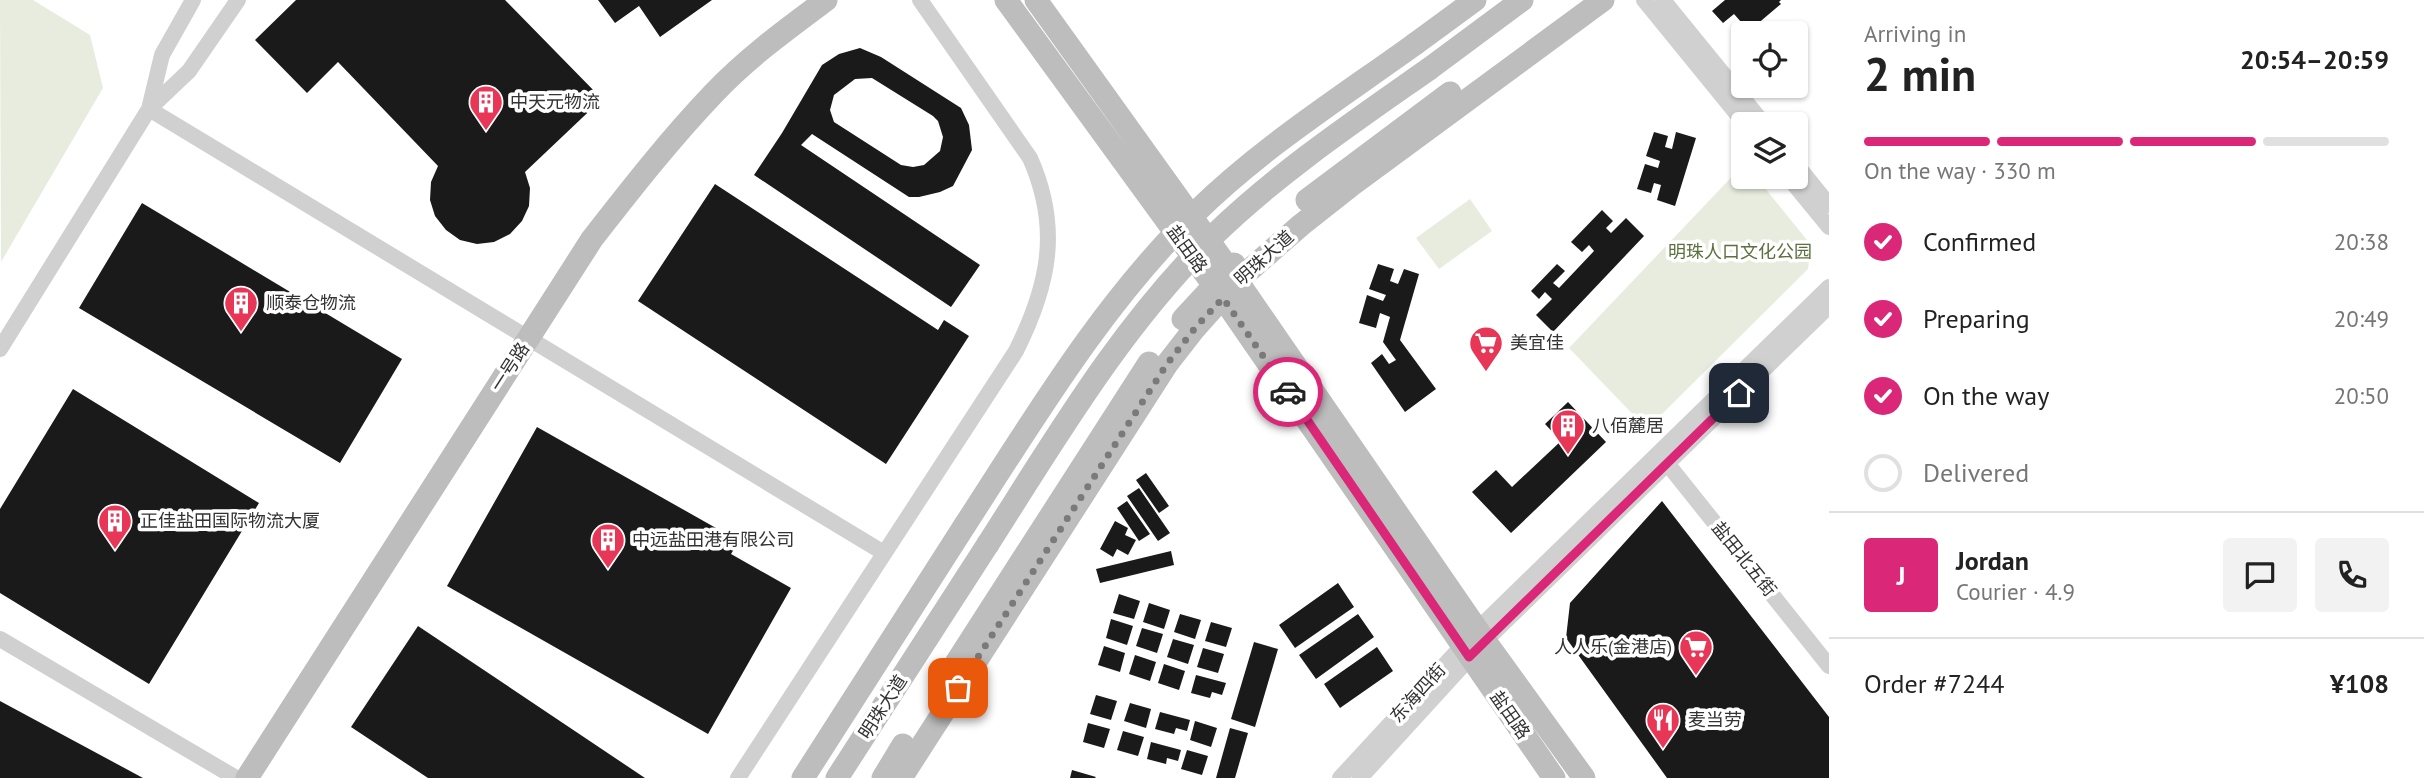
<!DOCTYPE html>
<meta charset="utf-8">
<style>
body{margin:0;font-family:"PT Sans","Noto Sans SC",sans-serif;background:#f2f2f2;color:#222;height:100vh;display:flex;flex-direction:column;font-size:26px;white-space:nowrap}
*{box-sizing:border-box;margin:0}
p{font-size:23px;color:#767676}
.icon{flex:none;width:38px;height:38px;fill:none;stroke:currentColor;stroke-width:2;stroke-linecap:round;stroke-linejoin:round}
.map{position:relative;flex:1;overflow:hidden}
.side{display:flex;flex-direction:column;background:#fff;width:595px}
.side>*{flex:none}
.buttons{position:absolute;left:1731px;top:21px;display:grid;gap:14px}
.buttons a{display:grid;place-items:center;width:77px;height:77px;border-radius:7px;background:#fff;box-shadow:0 2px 5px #0004;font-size:35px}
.pin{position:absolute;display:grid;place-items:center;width:60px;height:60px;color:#fff;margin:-30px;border-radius:14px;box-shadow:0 4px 10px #0006}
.courier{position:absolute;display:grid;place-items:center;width:70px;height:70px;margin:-35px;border:5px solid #db2777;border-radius:50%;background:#fff;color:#222;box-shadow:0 2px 9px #0007}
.overview em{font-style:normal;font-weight:700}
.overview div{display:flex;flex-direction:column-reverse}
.overview{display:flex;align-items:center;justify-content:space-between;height:119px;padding:0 35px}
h1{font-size:46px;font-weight:700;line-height:52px}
.bar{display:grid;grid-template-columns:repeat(4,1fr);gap:10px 7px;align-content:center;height:84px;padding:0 35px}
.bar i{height:9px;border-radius:5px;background:#e0e0e0}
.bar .active{background:#db2777}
.bar p{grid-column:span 4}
.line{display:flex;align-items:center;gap:18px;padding:0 35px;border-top:2px solid #e0e0e0}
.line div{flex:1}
.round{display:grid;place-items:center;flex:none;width:74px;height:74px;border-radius:7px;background:#f2f2f2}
ol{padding:0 35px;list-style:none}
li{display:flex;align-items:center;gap:21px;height:77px}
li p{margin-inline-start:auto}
li .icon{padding:7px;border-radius:50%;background:#db2777;color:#fff;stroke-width:4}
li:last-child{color:#767676}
li i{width:38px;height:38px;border:4px solid #e0e0e0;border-radius:50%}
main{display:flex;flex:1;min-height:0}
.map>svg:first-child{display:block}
.green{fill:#e7ecdf}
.building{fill:#1a1a1a;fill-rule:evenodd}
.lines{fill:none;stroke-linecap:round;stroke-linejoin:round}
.street{stroke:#d0d0d0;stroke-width:16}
.secondary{stroke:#bdbdbd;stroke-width:23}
.secondary-bridge{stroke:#bdbdbd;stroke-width:23}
.done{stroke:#7a7a7a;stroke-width:7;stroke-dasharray:0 12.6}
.route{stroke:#db2777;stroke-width:9}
.labels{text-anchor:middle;stroke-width:7;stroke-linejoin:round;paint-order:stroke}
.poi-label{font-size:18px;fill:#333;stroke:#fff;text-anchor:start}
.street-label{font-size:18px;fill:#333;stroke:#fff}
.park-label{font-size:18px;fill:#5b703e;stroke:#fff}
</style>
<main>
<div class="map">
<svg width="1829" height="778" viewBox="0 0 1829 778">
<rect width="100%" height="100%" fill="#fff"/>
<path class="green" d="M0 0H33L90 35 103 88 1 262Z
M1743 165V177H1756L1811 245 1808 269 1647 429 1569 348Z
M1470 199 1492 231 1439 269 1416 238Z"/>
<path class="building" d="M296 0H505L602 99 525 172 530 188 529 206 522 221 510 234 494 242 477 244 460 240 446 230 435 216 430 200 431 182 438 166 338 62 307 93 255 40Z
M598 0H712L660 37 639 6 615 23Z
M1725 0H1781L1779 2 1781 4 1749 31 1734 14 1723 23 1712 11Z
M860 48 881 57 961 108 969 125 972 150 953 186 940 192 919 197H909L812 134 801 145 980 265 951 307 754 175 782 133 822 65 839 54ZM872 78 933 116 938 121 943 137 940 151 924 165 913 167 901 165 834 122 830 110 834 95 855 79Z
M1654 132 1668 136 1665 147 1672 149 1676 132 1696 138 1675 206 1657 200 1661 185 1654 183 1651 193 1637 189 1645 164 1658 168 1660 161 1646 156Z
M715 184 938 330 944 320 969 336 886 464 638 301Z
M142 203 402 359 340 463 79 308Z
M1602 210 1613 221 1606 228 1611 233 1626 218 1644 236 1553 332 1536 315 1552 299 1545 292 1539 299 1531 291 1557 264 1565 271 1553 283 1559 288 1594 251 1589 245 1582 252 1571 242Z
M1378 264 1394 269 1390 281 1398 284 1404 269 1419 274 1400 340 1436 389 1405 412 1371 363 1382 354 1389 364 1396 360 1383 342 1390 317 1380 313 1376 328 1359 323 1367 295 1383 301 1386 295 1369 289Z
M73 389 259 503 149 684 0 593V509Z
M1568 402 1606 442 1511 533 1472 492 1496 470 1512 487 1561 441 1545 424Z
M537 427 739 541 731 554 791 588 708 734 447 586Z
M1146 473 1169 506 1159 513 1136 480Z
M1139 488 1170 533 1158 541 1127 496Z
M1127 501 1150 534 1139 541 1117 508Z
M1662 501 1829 717V778H1667L1566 638 1570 603Z
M1115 521 1128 528 1125 535 1136 540 1128 555 1117 549 1113 557 1100 549Z
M1171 551 1174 565 1100 583 1096 569Z
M1338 583 1354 607 1295 648 1279 625Z
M1119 594 1140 601 1134 619 1113 613Z
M1149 603 1170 610 1164 629 1143 622Z
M1180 614 1201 620 1195 639 1174 632Z
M1358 614 1374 637 1316 679 1299 655Z
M1111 619 1133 626 1127 645 1106 638Z
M1211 622 1232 628 1226 647 1205 641Z
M418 626 645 778H428L351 727Z
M1142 628 1163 634 1157 653 1136 646Z
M1173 639 1194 645 1188 664 1167 657Z
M1254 642 1278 649 1255 727 1231 719Z
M1104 646 1125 653 1120 672 1098 665Z
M1377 647 1393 671 1340 708 1324 684Z
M1203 648 1224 654 1218 673 1197 667Z
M1135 655 1156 662 1150 681 1129 674Z
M1164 664 1185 671 1179 690 1158 683Z
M1196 675 1226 683 1222 695 1212 692 1210 698 1191 693Z
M1096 695 1117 701 1111 720 1090 714Z
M0 701 143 778H0Z
M1130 703 1151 709 1146 728 1124 721Z
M1160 712 1190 720 1187 731 1176 728 1174 734 1155 729Z
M1195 721 1217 728 1211 747 1190 740Z
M1088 723 1110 729 1104 748 1083 742Z
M1230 728 1248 733 1235 778H1216Z
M1123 731 1144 737 1138 756 1117 750Z
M1151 742 1181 750 1178 761 1167 758 1166 764 1147 759Z
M1187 750 1208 756 1202 775 1181 769Z
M1072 770 1096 777 1095 778H1070Z"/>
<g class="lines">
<path class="street" d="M1644 0 1745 124
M1663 0 1764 124
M149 109 884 553
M149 109 162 55 193 0
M1796 164 1829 205
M1788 177 1829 227
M0 349 149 109 189 71 238 0
M1662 457 1829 666
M0 639 236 778
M738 778 1016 351C1049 285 1061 228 1030 158L920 0
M1340 778 1477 630 1829 287
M1360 778 1485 641 1829 306"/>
<path class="secondary" d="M1006 0 1223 298 1554 778
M1036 0 1229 269 1485 641 1584 778
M1415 44 1475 0
M1429 69 1522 0
M1307 200 1450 93
M1183 319 1234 264
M956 663 1149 363
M247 778 592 239C631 189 670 139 714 93 747 58 787 29 826 0
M803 778 965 525
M837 778 988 544
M883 778 903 745
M901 778 1167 364 1195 328 1237 281 1301 225 1353 184 1603 0"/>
<path class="secondary-bridge" d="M965 525C1035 417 1102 304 1195 213 1261 148 1340 98 1415 44
M988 544C1057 436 1122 325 1214 235 1279 172 1355 121 1429 69"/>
</g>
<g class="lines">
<path class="done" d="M958 688 1167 364 1195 328 1223 298 1288 392"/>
<path class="route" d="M1288 392 1469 657 1739 393"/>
</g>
<defs>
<g id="building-pin" transform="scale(1.75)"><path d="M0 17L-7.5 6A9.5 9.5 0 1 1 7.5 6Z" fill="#e83756" stroke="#fff"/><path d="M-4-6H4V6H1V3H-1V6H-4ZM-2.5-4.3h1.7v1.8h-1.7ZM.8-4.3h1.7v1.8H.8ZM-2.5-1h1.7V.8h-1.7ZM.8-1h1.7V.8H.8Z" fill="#fff"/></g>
<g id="supermarket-pin" transform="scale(1.75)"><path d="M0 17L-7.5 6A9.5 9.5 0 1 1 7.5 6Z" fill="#e83756" stroke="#fff"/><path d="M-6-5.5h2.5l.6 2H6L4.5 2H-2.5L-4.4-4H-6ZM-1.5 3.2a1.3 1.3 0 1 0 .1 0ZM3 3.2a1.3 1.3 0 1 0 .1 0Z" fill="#fff"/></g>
<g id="restaurant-pin" transform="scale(1.75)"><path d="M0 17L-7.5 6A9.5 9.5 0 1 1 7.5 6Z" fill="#e83756" stroke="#fff"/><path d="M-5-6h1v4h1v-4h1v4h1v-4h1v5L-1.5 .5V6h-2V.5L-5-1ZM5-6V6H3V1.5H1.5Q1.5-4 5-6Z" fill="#fff"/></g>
</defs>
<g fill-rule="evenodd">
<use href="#building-pin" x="486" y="102"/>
<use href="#building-pin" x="241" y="303"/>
<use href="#supermarket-pin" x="1486" y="343"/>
<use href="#building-pin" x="1568" y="426"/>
<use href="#building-pin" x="115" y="521"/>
<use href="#building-pin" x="608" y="540"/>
<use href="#supermarket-pin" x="1696" y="647"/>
<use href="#restaurant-pin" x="1663" y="720"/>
</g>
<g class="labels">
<g class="poi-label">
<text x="510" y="108">中天元物流</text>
<text x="266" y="309">顺泰仓物流</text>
<text x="1510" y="349">美宜佳</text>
<text x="1592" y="432">八佰麓居</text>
<text x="140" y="527">正佳盐田国际物流大厦</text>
<text x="632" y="546">中远盐田港有限公司</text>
<text x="1672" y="653" text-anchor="end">人人乐(金港店)</text>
<text x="1688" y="726">麦当劳</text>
</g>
<g class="street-label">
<text transform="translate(1187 249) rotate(54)" y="6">盐田路</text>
<text transform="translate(1264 258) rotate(-42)" y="6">明珠大道</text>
<text transform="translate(510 367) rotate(-57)" y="6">一号路</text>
<text transform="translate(1744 559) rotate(51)" y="6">盐田北五街</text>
<text transform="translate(1418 693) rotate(-48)" y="6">东海四街</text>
<text transform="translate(883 707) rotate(-57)" y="6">明珠大道</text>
<text transform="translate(1510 715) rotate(55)" y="6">盐田路</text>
</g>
<g class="park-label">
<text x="1740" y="258">明珠人口文化公园</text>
</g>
</g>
</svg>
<div class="buttons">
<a><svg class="icon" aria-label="locate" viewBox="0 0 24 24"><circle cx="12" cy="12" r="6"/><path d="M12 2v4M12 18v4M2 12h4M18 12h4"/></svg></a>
<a><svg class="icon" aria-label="layers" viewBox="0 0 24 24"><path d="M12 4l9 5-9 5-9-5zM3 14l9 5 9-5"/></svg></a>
</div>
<div class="pin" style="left:958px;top:688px;background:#ea580c"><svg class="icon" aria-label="bag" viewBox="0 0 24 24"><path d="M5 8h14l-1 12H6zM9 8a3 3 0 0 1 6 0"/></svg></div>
<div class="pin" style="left:1739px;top:393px;background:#1f2937"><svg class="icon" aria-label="home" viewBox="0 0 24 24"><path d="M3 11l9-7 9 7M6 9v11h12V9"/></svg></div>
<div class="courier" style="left:1288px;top:392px"><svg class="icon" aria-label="car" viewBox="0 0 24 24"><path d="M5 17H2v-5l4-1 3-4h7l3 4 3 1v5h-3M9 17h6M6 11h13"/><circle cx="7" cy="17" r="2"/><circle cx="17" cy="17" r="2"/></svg></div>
</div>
<section class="side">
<div class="overview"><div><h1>2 min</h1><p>Arriving in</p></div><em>20:54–20:59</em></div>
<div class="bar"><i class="active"></i><i class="active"></i><i class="active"></i><i></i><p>On the way · 330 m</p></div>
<ol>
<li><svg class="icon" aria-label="check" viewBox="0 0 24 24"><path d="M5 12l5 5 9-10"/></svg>Confirmed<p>20:38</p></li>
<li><svg class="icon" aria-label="check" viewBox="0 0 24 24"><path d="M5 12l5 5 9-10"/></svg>Preparing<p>20:49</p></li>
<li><svg class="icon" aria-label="check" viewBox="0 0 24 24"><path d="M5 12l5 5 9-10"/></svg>On the way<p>20:50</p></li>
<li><i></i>Delivered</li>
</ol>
<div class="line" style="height:126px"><b class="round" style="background:#db2777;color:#fff">J</b><div><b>Jordan</b><p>Courier · 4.9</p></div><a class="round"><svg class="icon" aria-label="chat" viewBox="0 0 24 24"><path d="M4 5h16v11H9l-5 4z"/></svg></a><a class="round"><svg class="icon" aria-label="phone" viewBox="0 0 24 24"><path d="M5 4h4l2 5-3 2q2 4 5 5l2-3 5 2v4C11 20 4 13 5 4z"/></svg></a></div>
<div class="line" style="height:91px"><div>Order #7244</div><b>¥108</b></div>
</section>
</main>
